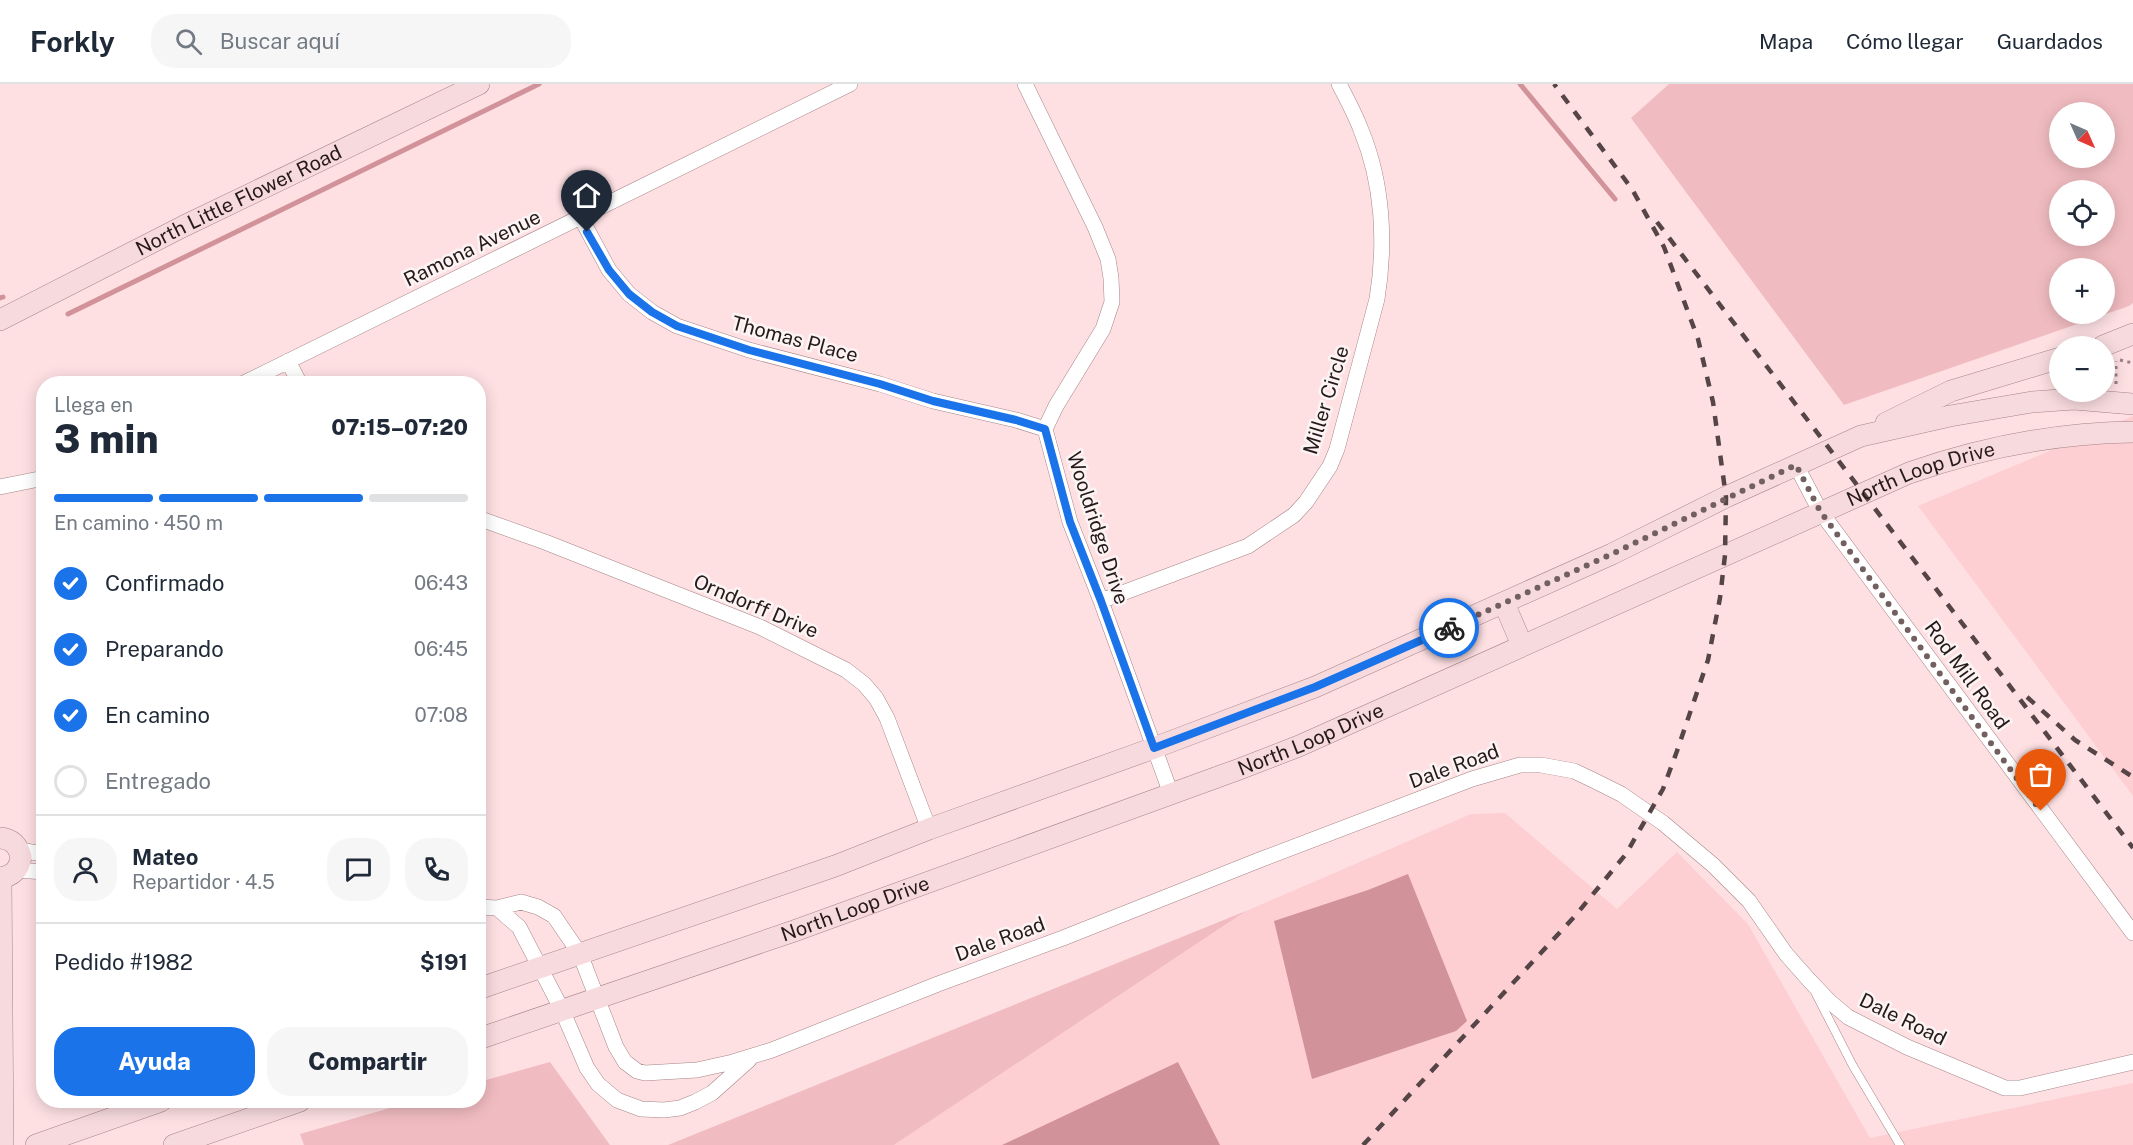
<!DOCTYPE html>
<html lang="es">
<meta charset="utf-8">
<style>
body{margin:0;font-family:"Public Sans",sans-serif;background:#f6f6f7;color:#1f2937;height:100vh;display:flex;flex-direction:column;font-size:22px;white-space:nowrap}
*{box-sizing:border-box;margin:0}
p{font-size:20px;color:#747a83}
.icon{flex:none;width:33px;height:33px;fill:none;stroke:currentColor;stroke-width:2;stroke-linecap:round;stroke-linejoin:round}
.map{position:relative;flex:1;overflow:hidden}
.panel{position:absolute;left:36px;top:292px;width:450px;height:732px;display:flex;flex-direction:column;background:#fff;border-radius:24px;box-shadow:0 3px 15px #0003}
.panel>*{flex:none}
.needle{width:39px;rotate:135deg}
.controls{position:absolute;left:2049px;top:18px;display:grid;gap:12px}
.controls a{display:grid;place-items:center;width:66px;height:66px;border-radius:50%;background:#fff;box-shadow:0 3px 15px #0003;font-size:30px}
.pin{position:absolute;display:grid;place-items:center;width:51px;height:51px;color:#fff;margin:-62px -26px;border-radius:50% 50% 50% 0;rotate:-45deg;box-shadow:0 0 6px #0007}
.pin .icon{rotate:45deg}
.courier{position:absolute;display:grid;place-items:center;width:60px;height:60px;margin:-30px;border:4px solid #1a73e8;border-radius:50%;background:#fff;color:#222;box-shadow:0 2px 8px #0007}
.overview em{font-style:normal;font-weight:800}
.overview div{display:flex;flex-direction:column-reverse}
.overview{display:flex;align-items:center;justify-content:space-between;height:102px;padding:0 18px}
h1{font-size:39px;font-weight:800;line-height:45px}
.bar{display:grid;grid-template-columns:repeat(4,1fr);gap:9px 6px;align-content:center;height:72px;padding:0 18px}
.bar i{height:8px;border-radius:4px;background:#e0e1e3}
.bar .current{background:#1a73e8}
.bar p{grid-column:span 4}
.line{display:flex;align-items:center;gap:15px;padding:0 18px;border-top:2px solid #e0e1e3}
.line div{flex:1}
.round{display:grid;place-items:center;flex:none;width:63px;height:63px;border-radius:24px;background:#f6f6f7}
ol{padding:0 18px;list-style:none}
li{display:flex;align-items:center;gap:18px;height:66px}
li p{margin-inline-start:auto}
li .icon{padding:6px;border-radius:50%;background:#1a73e8;color:#fff;stroke-width:4}
li:last-child{color:#747a83}
li i{width:33px;height:33px;border:3px solid #e0e1e3;border-radius:50%}
.primary-button{display:flex;gap:12px;margin-top:auto;padding:12px 18px}
.primary-button a{flex:1;height:69px;border-radius:24px;background:#1a73e8;color:#fff;font-size:24px;font-weight:800;line-height:69px;text-align:center}
.primary-button a+a{background:#f6f6f7;color:#1f2937}
header{display:flex;align-items:center;gap:36px;box-sizing:border-box;height:84px;padding:0 30px;background:#fff;border-bottom:2px solid #e0e1e3}
header strong{font-size:28px}
nav{display:flex;gap:33px;margin-inline-start:auto;font-size:21px}
.search{width:420px;height:54px;background:#f6f6f7;display:flex;align-items:center;gap:15px;box-sizing:border-box;padding:0 21px;border-radius:24px;color:#747a83;font-size:22px}
.map>svg:first-child{display:block}
.built{fill:#fdcfd3}
.green{fill:#f1bcc1;fill-rule:evenodd}
.water{fill:#d19299}
.lines{fill:none;stroke-linecap:round;stroke-linejoin:round}
.stream{stroke:#d19299;stroke-width:5}
.lane-casing{stroke:#a68487;stroke-width:9}
.street-casing{stroke:#a68487;stroke-width:16}
.secondary-casing{stroke:#a68487;stroke-width:22}
.path{stroke:#978183;stroke-width:3;stroke-dasharray:3 4.5;stroke-linecap:butt}
.lane{stroke:#fff;stroke-width:8}
.street{stroke:#fff;stroke-width:15}
.secondary{stroke:#f7dade;stroke-width:21}
.rail{stroke:#564547;stroke-width:4.5;stroke-dasharray:10 10;stroke-linecap:butt}
.done{stroke:#725f60;stroke-width:6;stroke-dasharray:0 10.8}
.route{stroke:#1a73e8;stroke-width:8}
.labels{text-anchor:middle;stroke-width:5;stroke-linejoin:round;paint-order:stroke}
.street-label{font-size:20px;fill:#26191a;stroke:#fcf4f4}
</style>
<header>
<strong>Forkly</strong>
<div class="search"><svg class="icon" aria-label="search" viewBox="0 0 24 24"><circle cx="10" cy="10" r="6"/><path d="M15 15l6 6"/></svg>Buscar aquí</div>
<nav><a>Mapa</a><a>Cómo llegar</a><a>Guardados</a></nav>
</header>
<div class="map">
<svg width="2133" height="1061" viewBox="0 0 2133 1061">
<rect width="100%" height="100%" fill="#fee0e3"/>
<path class="built" d="M2133 332V712L1918 422Z
M1505 729 1617 825 1677 768 1748 840 1870 1054 2133 999V1061H894L1246 827 1471 730Z"/>
<path class="green" d="M1669 0H2133V219L2129 222 1844 321 1631 34ZM2060 28H2104V74H2060ZM2060 106H2104V152H2060ZM2060 184H2104V230H2060Z
M1246 827 894 1061H668Z
M550 978 610 1061H304L300 1050 414 1017H478L479 998Z"/>
<path class="water" d="M1408 790 1467 937 1456 947 1312 995 1274 837 1368 806Z
M1178 978 1220 1061H1002Z"/>
<g class="lines">
<path class="stream" d="M1520 0 1615 115
M0 214 3 213
M68 230 539 0"/>
<g class="lane-casing">
<path id="lane" d="M1816 910 1853 982 1900 1061"/>
</g>
<g class="street-casing">
<path id="street" d="M1025 0 1095 143 1108 175 1111 194 1112 218 1103 245 1056 322 1045 345 1070 438 1101 517 1171 710
M581 134 609 186 629 210 652 228 677 242 749 266 880 300 933 317 1016 336 1045 345
M288 277 300 300
M242 300 850 0
M1796 381 1820 427 2133 849
M0 403 44 394
M478 434 545 458 760 543 846 586 864 600 876 614 887 634 929 745
M1101 517 1248 462 1294 431 1306 418 1330 382 1337 365 1377 215C1386 159 1383 99 1361 46 1355 30 1347 15 1339 0
M19 766 44 770
M17 786 44 788
M478 823 497 824 521 818 538 823 554 832 580 870 616 963 625 978 637 987 645 989 697 986 733 978 772 966 938 900 1063 854 1262 775 1472 695 1520 681H1541L1574 687 1593 696 1621 710 1663 739 1713 781 1749 817 1786 870 1809 896 1829 917 1848 933 1907 963 2005 1004H2020L2133 978
M497 824 519 843 562 926 587 984 598 1000 617 1016 641 1025 664 1026 680 1024 695 1018 712 1009 749 976"/>
</g>
<g class="secondary-casing">
<g id="secondary">
<path id="s1" d="M0 236 184 142 479 0"/>
<path d="M2103 262 2133 250"/>
<path d="M1886 339 1951 307 2060 274"/>
<path d="M1504 519 1522 561"/>
<path d="M0 754C12 755 18 761 21 773 19 786 13 792 0 794"/>
<path d="M1 794 3 1061"/>
<path d="M478 905 835 782 929 745 1154 664 1315 603 1612 470 1726 413 1861 352 1950 332 2032 318 2074 315 2133 320"/>
<path id="s2" d="M478 955 794 847 1237 686 1299 662 1909 389C1980 364 2057 349 2133 348"/>
<path d="M36 1061 161 1017"/>
<path d="M174 1061 300 1017"/>
</g>
</g>
<path class="path" d="M2120 276 2133 279
M2116 300V277"/>
<use href="#lane" class="lane"/>
<use href="#street" class="street"/>
<use href="#secondary" class="secondary"/>
<path class="rail" d="M1657 138 2133 764
M2027 613 2075 656 2133 693
M1363 1061 1575 832 1626 770 1663 705 1677 667 1708 576 1720 514 1725 471 1726 413 1713 318 1698 255 1664 163 1632 105 1554 0"/>
</g>
<g class="lines">
<path class="done" d="M1449 544 1612 470 1796 381 1820 427 2041 727"/>
<path class="route" d="M587 148 609 186 629 210 652 228 677 242 749 266 880 300 933 317 1016 336 1045 345 1070 438 1101 517 1154 664 1315 603 1449 544"/>
</g>
<g class="labels">
<g class="street-label">
<text dy="7" stroke="none"><textPath href="#s1" startOffset="267">North Little Flower Road</textPath></text>
<text transform="translate(472 164) rotate(-26)" y="7">Ramona Avenue</text>
<text transform="translate(795 255) rotate(15)" y="7">Thomas Place</text>
<text transform="translate(1326 316) rotate(-73)" y="7">Miller Circle</text>
<text dy="7" stroke="none"><textPath href="#s2" startOffset="1551">North Loop Drive</textPath></text>
<text transform="translate(1098 444) rotate(72)" y="7">Wooldridge Drive</text>
<text transform="translate(756 522) rotate(23)" y="7">Orndorff Drive</text>
<text transform="translate(1967 591) rotate(54)" y="7">Rod Mill Road</text>
<text dy="7" stroke="none"><textPath href="#s2" startOffset="885">North Loop Drive</textPath></text>
<text transform="translate(1454 682) rotate(-20)" y="7">Dale Road</text>
<text dy="7" stroke="none"><textPath href="#s2" startOffset="399">North Loop Drive</textPath></text>
<text transform="translate(1000 855) rotate(-20)" y="7">Dale Road</text>
<text transform="translate(1903 935) rotate(26)" y="7">Dale Road</text>
</g>
</g>
</svg>
<div class="controls">
<a><svg class="needle" viewBox="-14 -14 28 28"><path d="M0-13l5 13h-10z" fill="#e53935"/><path d="M0 13l5-13h-10z" fill="#747a83"/></svg></a>
<a><svg class="icon" aria-label="locate" viewBox="0 0 24 24"><circle cx="12" cy="12" r="6"/><path d="M12 2v4M12 18v4M2 12h4M18 12h4"/></svg></a>
<a>+</a>
<a>−</a>
</div>
<div class="pin" style="left:2041px;top:727px;background:#ea580c"><svg class="icon" aria-label="bag" viewBox="0 0 24 24"><path d="M5 8h14l-1 12H6zM9 8a3 3 0 0 1 6 0"/></svg></div>
<div class="pin" style="left:587px;top:148px;background:#1f2937"><svg class="icon" aria-label="home" viewBox="0 0 24 24"><path d="M3 11l9-7 9 7M6 9v11h12V9"/></svg></div>
<div class="courier" style="left:1449px;top:544px"><svg class="icon" aria-label="bike" viewBox="0 0 24 24"><circle cx="6" cy="16" r="4"/><circle cx="18" cy="16" r="4"/><path d="M6 16l4-8h5l3 8M10 8l3 8H6M13 5h3"/></svg></div>
<section class="panel">
<div class="overview"><div><h1>3 min</h1><p>Llega en</p></div><em>07:15–07:20</em></div>
<div class="bar"><i class="current"></i><i class="current"></i><i class="current"></i><i></i><p>En camino · 450 m</p></div>
<ol>
<li><svg class="icon" aria-label="check" viewBox="0 0 24 24"><path d="M5 12l5 5 9-10"/></svg>Confirmado<p>06:43</p></li>
<li><svg class="icon" aria-label="check" viewBox="0 0 24 24"><path d="M5 12l5 5 9-10"/></svg>Preparando<p>06:45</p></li>
<li><svg class="icon" aria-label="check" viewBox="0 0 24 24"><path d="M5 12l5 5 9-10"/></svg>En camino<p>07:08</p></li>
<li><i></i>Entregado</li>
</ol>
<div class="line" style="height:108px"><a class="round"><svg class="icon" aria-label="person" viewBox="0 0 24 24"><circle cx="12" cy="8" r="4"/><path d="M4 21q1-7 8-7t8 7"/></svg></a><div><b>Mateo</b><p>Repartidor · 4.5</p></div><a class="round"><svg class="icon" aria-label="chat" viewBox="0 0 24 24"><path d="M4 5h16v11H9l-5 4z"/></svg></a><a class="round"><svg class="icon" aria-label="phone" viewBox="0 0 24 24"><path d="M5 4h4l2 5-3 2q2 4 5 5l2-3 5 2v4C11 20 4 13 5 4z"/></svg></a></div>
<div class="line" style="height:78px"><div>Pedido #1982</div><b>$191</b></div>
<div class="primary-button"><a>Ayuda</a><a>Compartir</a></div>
</section>
</div>
